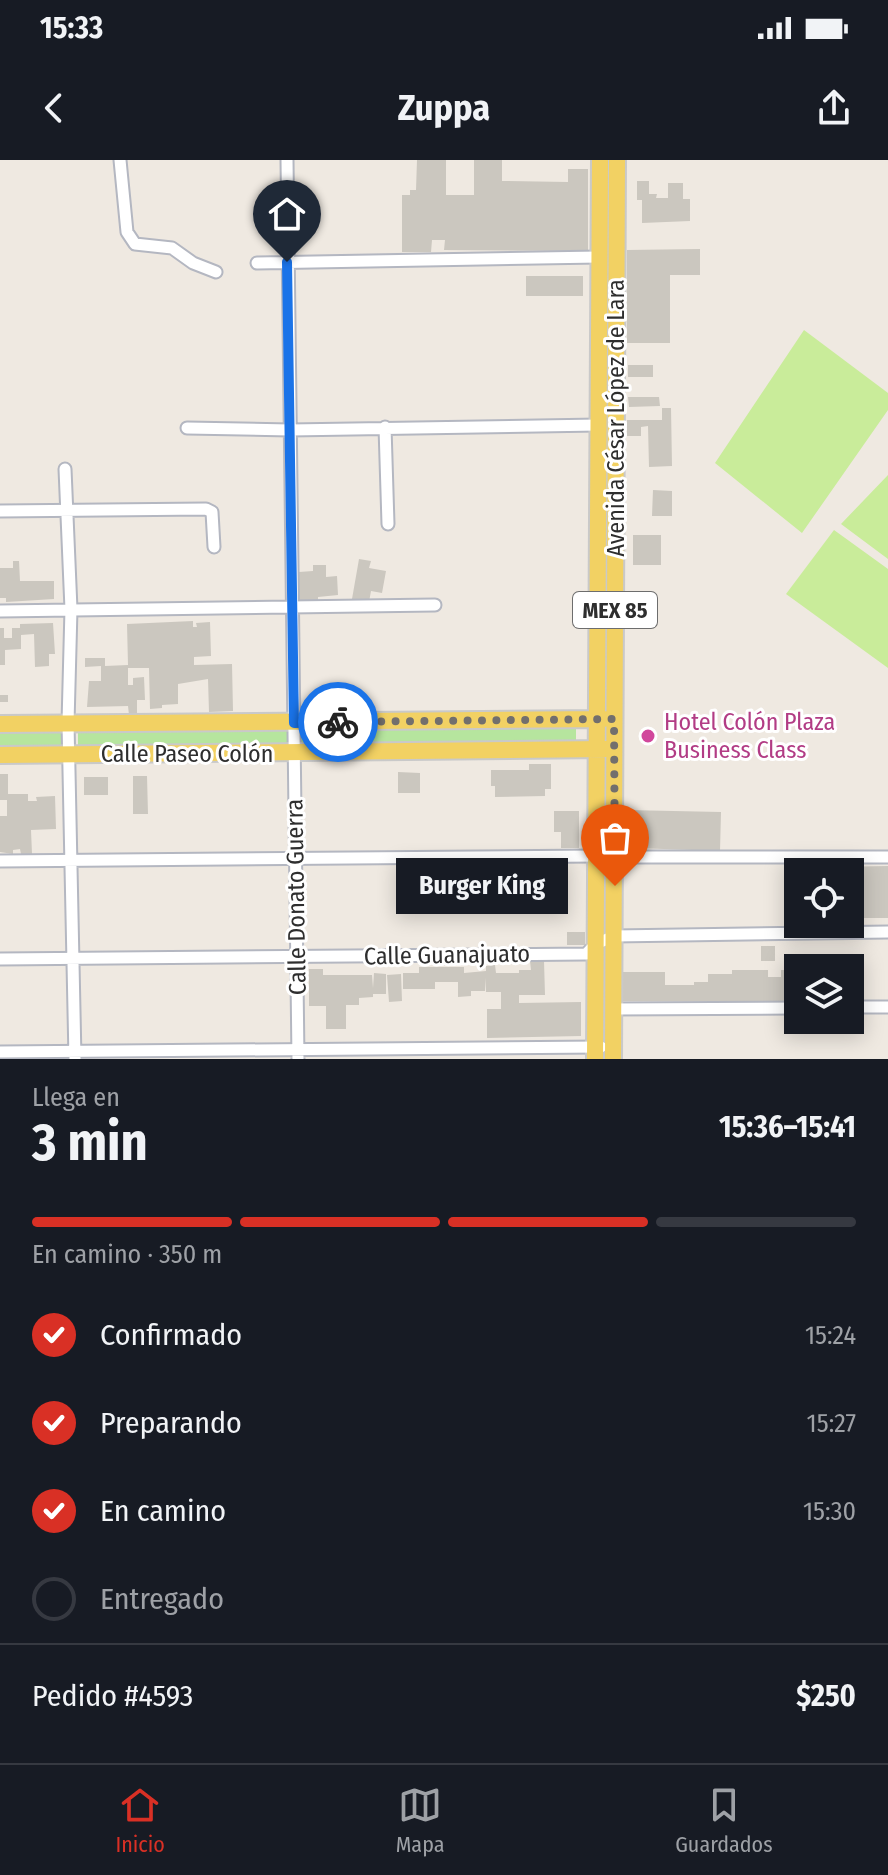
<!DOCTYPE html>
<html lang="es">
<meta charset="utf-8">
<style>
body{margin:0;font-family:"Fira Sans Condensed",sans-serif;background:#242831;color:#f1f3f6;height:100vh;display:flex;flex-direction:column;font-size:30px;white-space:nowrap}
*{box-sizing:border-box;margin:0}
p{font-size:26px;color:#9ea1a6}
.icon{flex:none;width:44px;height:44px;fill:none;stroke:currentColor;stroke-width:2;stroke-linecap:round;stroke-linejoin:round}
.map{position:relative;height:899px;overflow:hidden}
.drawer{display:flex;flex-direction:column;background:#171b24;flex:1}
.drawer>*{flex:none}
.tools{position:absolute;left:784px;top:698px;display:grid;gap:16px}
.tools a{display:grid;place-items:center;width:80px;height:80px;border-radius:0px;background:#171b24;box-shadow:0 4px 20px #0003;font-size:40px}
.pin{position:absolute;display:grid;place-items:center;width:68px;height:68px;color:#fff;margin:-82px -34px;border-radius:50% 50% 50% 0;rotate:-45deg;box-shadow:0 0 8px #0007}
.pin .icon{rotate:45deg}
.courier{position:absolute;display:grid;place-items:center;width:80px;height:80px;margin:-40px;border:6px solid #1a73e8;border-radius:50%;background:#fff;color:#222;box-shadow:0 2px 10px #0007}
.bubble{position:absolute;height:56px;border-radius:0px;background:#171b24;box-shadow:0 4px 20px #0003;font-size:26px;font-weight:700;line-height:56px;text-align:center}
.headline em{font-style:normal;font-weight:700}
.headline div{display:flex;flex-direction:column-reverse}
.headline{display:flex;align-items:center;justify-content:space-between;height:136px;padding:0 32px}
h1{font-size:52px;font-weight:700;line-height:60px}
.bar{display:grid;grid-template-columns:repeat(4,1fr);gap:12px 8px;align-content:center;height:96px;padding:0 32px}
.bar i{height:10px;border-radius:6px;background:#363941}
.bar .selected{background:#d93025}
.bar p{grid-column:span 4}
.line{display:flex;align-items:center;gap:20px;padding:0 32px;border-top:2px solid #363941}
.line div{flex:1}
ol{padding:0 32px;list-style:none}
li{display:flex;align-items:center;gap:24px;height:88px}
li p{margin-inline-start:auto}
li .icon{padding:8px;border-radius:50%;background:#d93025;color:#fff;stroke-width:4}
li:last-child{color:#9ea1a6}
li i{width:44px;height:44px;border:4px solid #363941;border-radius:50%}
.status{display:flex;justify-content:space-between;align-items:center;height:56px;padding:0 40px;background:#171b24;direction:ltr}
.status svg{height:22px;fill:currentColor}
header{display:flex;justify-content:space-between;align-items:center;height:104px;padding:0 32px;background:#171b24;font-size:36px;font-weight:700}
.menu{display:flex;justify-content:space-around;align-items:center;height:112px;border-top:2px solid #363941;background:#171b24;font-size:22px;color:#9ea1a6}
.menu a{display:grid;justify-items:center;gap:4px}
.menu .selected{color:#d93025}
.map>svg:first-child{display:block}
.green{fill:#b6e59e}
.pitch{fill:#c9ec9a}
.building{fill:#cbc7bf}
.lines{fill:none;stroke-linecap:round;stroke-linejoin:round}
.minor-casing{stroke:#b4b7c1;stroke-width:15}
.primary-casing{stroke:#c9c9c9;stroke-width:20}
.minor{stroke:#fff;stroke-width:11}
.primary{stroke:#f2d163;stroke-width:16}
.done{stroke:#726f6d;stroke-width:8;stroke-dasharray:0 14.4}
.route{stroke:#1a73e8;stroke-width:10}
.hotel-dot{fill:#d1479c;stroke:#fff;stroke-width:3}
.labels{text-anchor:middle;stroke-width:6;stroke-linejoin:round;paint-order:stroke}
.shield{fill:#fff;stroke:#6d6d6d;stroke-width:2}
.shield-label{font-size:22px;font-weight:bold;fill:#2e2e2e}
.street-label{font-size:24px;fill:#2e2e2e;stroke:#fff}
.hotel-label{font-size:24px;fill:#b23c85;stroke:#fff;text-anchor:start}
</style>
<div class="status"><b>15:33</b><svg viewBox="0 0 49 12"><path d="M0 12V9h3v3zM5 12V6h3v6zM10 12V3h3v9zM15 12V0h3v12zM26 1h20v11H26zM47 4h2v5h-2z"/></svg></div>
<header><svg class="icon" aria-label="back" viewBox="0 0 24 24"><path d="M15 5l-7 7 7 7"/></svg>Zuppa<svg class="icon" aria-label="share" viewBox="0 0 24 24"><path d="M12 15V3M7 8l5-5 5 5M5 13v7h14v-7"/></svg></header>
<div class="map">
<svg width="888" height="899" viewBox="0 0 888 899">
<rect width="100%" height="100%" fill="#efe9e1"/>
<path class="green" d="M559 562 576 568V581L558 587 301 589V565Z
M291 565V589H78V569Z
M61 569 62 589 0 590V570Z"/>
<path class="pitch" d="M804 170 888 233V250L802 373 715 303Z
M888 315V399L841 364Z
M834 370 888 409V508L786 434Z"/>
<path class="building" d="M417 0H446V35H474V0H502V21L568 22V9H588V91L444 90 445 80H432L431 92H402V35H410V30H416Z
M637 21H649V34H657L656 38H668V23H683V39H690V61L642 63V40H637Z
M700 89V115H670V183H627V90Z
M526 116H583V136H526Z
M628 205H653V217H628Z
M628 237H659L660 246 629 247Z
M662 248H671L672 306 649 307 648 266 641 267V276H627V260H662Z
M653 330 672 331V356H652Z
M633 375H661V405H633Z
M359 399 371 401 369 408 386 411 382 433 371 431 369 442 352 439Z
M13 401H19L20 421H54V439L6 442V438H0V408H13Z
M313 405H326V417L337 416 338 435 318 437V442L299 440V412L313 411Z
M193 461V467H197L196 463 210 462 211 496 194 497V505L232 504 233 551 209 552 208 519 178 524V544L162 545V548L150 549 149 508H128V525H133V518L144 517 145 540H137V555H129L128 546 87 547 89 521H101V506L85 507V498H105V506L128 505 127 464Z
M53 463 55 494H49V506L35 507 34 474 21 475V489L5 490V505H0V468H4V478H12V468H20V464Z
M0 535H8V542H0Z
M529 604H551V629H545V636L495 637V626H491V610H529Z
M398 612 420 613V633H398Z
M0 614H8V634H28V641H37L36 637 55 636 56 669 31 670 32 694H21L20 689 13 690V694L0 692V656H7V640H0Z
M133 616H147L148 654H133Z
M84 617H108V635H84Z
M626 650 721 652 720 691 635 688 636 659 626 658Z
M554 651H579V688H561V672H554Z
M888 706V758H860L859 716 850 717V712H831V707Z
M567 772H585V785H567Z
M761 786H775V801H761Z
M814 795H840L839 808H814Z
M530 801H544L545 835H519V843L581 842V876L487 878V849H501V832H486V818L485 831H471V836L458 837V822H435V829H403V813H419V807H464V813L486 811V806L495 805 496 813H519V810H531Z
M309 809H323V815H372L373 828 374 813 386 814V834H373V837L359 838V845H346V869H326V846H309Z
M732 810H768V817H781V810H798V841H622V812H665V825H694V822H708V814H732Z
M401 814 402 841 389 842 387 815Z"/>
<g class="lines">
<g class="minor-casing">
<path id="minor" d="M120 0 127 72 135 84 172 88 193 103 216 112
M287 0 298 899
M257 103 599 97
M385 267 388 364
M187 268 290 270 598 265
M65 309 71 449 68 563 75 899
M0 351 206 349 212 352 214 387
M0 451 435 445
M615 697H888
M0 701 596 696
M0 799 586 794 596 784 614 776 888 772
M850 847H888
M613 849 798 848
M0 892 601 887"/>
</g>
<g class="primary-casing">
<path id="primary" d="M0 564 604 559
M0 595 606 589
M595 899 600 0
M613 899 617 0"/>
</g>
<use href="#minor" class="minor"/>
<use href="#primary" class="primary"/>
</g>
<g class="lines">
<path class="done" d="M338 562 614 559 615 726"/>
<path class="route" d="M287 102 294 563 338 562"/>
</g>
<circle class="hotel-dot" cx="648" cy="576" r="8"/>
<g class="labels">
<rect class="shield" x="573" y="432" width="84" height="36" rx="6"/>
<g class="shield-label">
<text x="615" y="458">MEX 85</text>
</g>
<g class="street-label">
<text transform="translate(616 258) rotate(-90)" y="8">Avenida César López de Lara</text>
<text x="187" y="602">Calle Paseo Colón</text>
<text transform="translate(296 737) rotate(-91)" y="8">Calle Donato Guerra</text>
<text transform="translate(447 795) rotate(-1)" y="8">Calle Guanajuato</text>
</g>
<g class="hotel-label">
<text x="664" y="570">Hotel Colón Plaza<tspan x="664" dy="28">Business Class</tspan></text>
</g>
</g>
</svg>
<div class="tools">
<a><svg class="icon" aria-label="locate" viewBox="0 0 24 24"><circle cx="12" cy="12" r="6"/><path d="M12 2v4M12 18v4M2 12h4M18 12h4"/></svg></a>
<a><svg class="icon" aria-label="layers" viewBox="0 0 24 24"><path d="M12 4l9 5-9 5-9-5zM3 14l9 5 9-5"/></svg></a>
</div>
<div class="pin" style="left:615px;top:726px;background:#ea580c"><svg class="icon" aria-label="bag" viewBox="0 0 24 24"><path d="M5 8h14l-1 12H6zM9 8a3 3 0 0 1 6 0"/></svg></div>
<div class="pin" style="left:287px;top:102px;background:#1f2937"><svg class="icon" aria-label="home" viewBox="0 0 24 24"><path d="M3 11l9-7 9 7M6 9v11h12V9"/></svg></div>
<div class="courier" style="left:338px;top:562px"><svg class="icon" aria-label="bike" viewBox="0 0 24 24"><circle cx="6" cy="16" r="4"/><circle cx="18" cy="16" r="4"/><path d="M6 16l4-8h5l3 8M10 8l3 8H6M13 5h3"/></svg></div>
<div class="bubble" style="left:396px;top:698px;width:172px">Burger King</div>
</div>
<section class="drawer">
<div class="headline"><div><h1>3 min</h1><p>Llega en</p></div><em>15:36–15:41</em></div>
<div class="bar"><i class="selected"></i><i class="selected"></i><i class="selected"></i><i></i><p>En camino · 350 m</p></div>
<ol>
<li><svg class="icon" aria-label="check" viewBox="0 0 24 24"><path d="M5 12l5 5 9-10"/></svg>Confirmado<p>15:24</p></li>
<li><svg class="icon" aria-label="check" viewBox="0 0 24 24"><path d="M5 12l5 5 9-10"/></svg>Preparando<p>15:27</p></li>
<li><svg class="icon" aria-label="check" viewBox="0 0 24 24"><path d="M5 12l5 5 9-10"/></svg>En camino<p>15:30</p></li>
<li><i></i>Entregado</li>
</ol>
<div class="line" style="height:104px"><div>Pedido #4593</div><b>$250</b></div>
</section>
<nav class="menu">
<a class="selected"><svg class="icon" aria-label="home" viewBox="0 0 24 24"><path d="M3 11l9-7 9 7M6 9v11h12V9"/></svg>Inicio</a>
<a><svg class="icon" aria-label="map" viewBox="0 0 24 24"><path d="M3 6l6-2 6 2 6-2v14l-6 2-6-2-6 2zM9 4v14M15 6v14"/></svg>Mapa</a>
<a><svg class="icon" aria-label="saved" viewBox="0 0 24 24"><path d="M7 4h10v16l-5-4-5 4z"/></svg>Guardados</a>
</nav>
